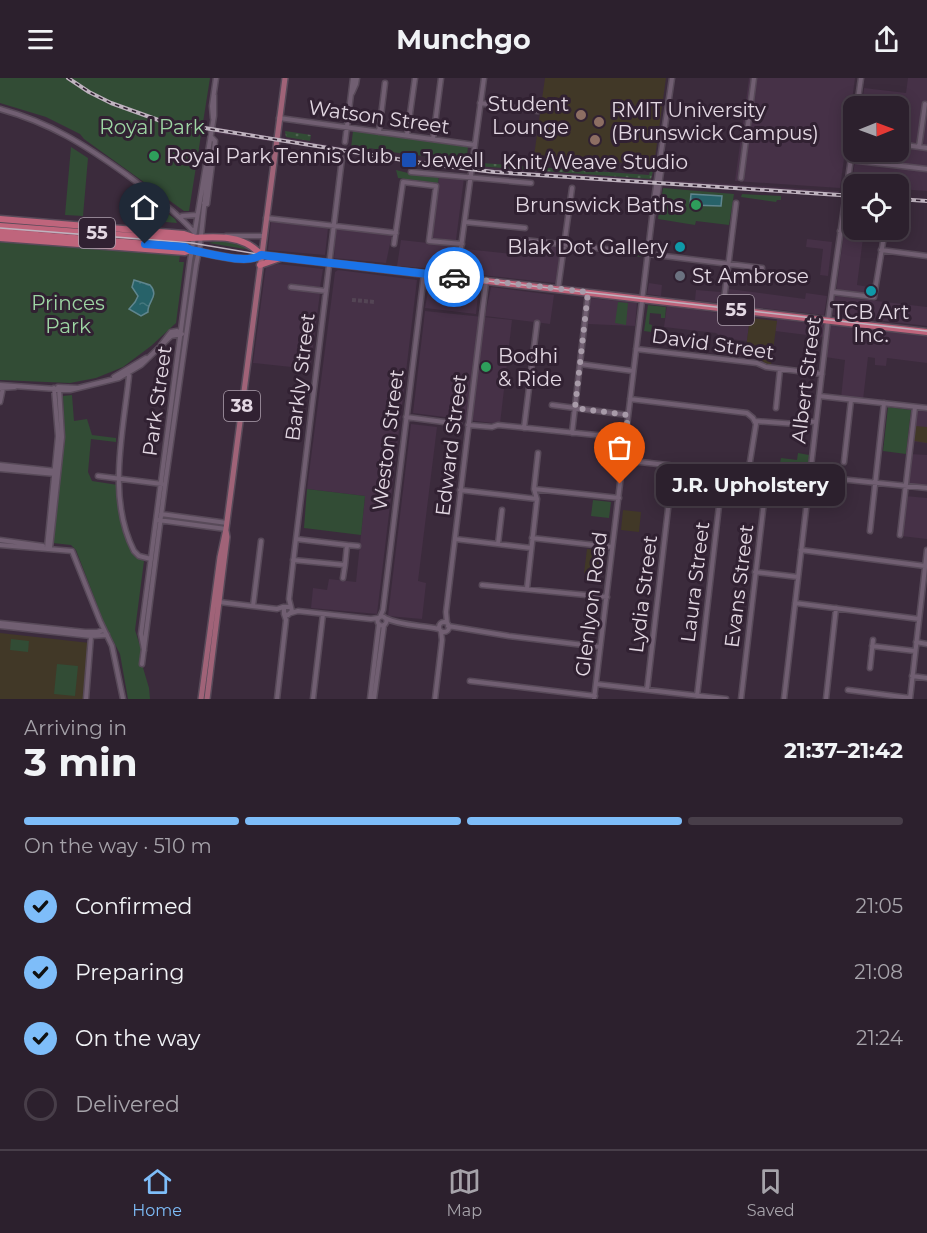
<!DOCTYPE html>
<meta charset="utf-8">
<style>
body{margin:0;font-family:Montserrat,sans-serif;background:#382d39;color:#f1f3f6;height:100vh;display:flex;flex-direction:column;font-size:22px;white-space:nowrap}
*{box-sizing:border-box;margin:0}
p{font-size:20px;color:#a6a3aa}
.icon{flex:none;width:33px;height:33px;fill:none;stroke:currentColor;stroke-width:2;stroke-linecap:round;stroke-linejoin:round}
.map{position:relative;height:621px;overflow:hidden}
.panel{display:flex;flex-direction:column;background:#2c202d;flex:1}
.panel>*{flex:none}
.needle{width:39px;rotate:89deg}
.tools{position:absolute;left:843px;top:18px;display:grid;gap:12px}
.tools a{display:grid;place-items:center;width:66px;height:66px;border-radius:12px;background:#2c202d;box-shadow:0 3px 15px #0003,0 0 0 2px #483e49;font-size:30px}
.pin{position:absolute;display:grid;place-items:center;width:51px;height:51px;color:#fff;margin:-62px -26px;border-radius:50% 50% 50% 0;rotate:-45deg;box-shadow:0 0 6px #0007}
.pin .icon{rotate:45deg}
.courier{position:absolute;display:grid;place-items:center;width:60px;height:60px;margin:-30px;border:4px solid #1a73e8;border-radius:50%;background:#fff;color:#222;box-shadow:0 2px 8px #0007}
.bubble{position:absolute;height:42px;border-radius:12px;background:#2c202d;box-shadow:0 3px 15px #0003,0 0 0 2px #483e49;font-size:20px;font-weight:700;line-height:42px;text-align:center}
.headline em{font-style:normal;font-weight:700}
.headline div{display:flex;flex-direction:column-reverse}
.headline{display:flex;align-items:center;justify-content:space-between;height:102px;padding:0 24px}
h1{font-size:39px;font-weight:700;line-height:45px}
.bar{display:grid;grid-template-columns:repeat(4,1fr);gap:9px 6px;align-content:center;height:72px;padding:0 24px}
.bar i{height:8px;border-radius:4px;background:#483e49}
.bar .active{background:#7ebdf9}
.bar p{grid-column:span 4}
ol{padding:0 24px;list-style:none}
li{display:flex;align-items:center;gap:18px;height:66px}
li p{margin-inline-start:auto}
li .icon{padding:6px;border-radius:50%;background:#7ebdf9;color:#111;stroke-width:4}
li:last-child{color:#a6a3aa}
li i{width:33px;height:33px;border:3px solid #483e49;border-radius:50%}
header{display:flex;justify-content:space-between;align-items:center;height:78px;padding:0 24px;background:#2c202d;font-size:27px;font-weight:700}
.dock{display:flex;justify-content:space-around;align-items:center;height:84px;border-top:2px solid #483e49;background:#2c202d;font-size:16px;color:#a6a3aa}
.dock a{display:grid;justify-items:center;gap:3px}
.dock .active{color:#7ebdf9}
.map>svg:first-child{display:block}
.built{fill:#463147}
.education{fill:#413827}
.grass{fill:url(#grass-dots)}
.park{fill:#324c35}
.water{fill:url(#water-ripples);stroke:#5f858e;stroke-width:1.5}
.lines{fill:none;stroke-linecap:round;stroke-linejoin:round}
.minor-tunnel{stroke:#544555;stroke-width:4;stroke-dasharray:4 2;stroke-linecap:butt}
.minor-casing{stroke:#584a59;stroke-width:7}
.major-casing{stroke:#584a59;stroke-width:8}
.highway-casing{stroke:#584a59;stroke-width:9}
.minor{stroke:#715f72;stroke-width:4}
.major{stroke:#a06378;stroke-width:5}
.highway{stroke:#bf657c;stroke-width:6}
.tram{stroke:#bfb3bf;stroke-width:1.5}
.rail-casing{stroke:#bfb3bf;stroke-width:4}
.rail{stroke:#312132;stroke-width:1.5;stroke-dasharray:4.5;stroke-linecap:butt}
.done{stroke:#a89ba9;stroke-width:6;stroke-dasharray:0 10.8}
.route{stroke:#1a73e8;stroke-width:8}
.education-dot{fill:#8d6e63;stroke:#312132;stroke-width:2}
.leisure-dot{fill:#2e9e5b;stroke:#312132;stroke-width:2}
.transit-dot{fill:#1a4fb4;stroke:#312132;stroke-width:2}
.culture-dot{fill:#0f9aa8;stroke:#312132;stroke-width:2}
.worship-dot{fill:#6b7280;stroke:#312132;stroke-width:2}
.labels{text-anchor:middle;stroke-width:6;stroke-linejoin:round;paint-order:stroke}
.shield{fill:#312132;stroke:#aea1ae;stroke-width:1.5}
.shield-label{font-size:18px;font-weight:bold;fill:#e3d8e3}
.poi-label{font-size:20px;fill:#e3d8e3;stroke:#312132;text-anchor:start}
.street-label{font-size:20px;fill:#e3d8e3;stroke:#312132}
.park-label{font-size:20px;fill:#9dd5a3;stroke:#312132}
</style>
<header><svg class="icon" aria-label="menu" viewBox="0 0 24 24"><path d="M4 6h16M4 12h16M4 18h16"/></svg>Munchgo<svg class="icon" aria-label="share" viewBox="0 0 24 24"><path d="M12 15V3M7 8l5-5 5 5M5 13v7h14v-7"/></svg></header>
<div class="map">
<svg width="927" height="621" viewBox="0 0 927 621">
<defs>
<pattern id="grass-dots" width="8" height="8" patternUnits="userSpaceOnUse" patternTransform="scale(1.5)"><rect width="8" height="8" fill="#324c35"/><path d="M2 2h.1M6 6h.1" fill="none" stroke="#506552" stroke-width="1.8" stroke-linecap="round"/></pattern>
<pattern id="water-ripples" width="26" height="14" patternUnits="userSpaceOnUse" patternTransform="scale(1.5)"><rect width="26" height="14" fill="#276269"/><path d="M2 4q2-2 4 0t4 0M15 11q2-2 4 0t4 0" fill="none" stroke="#46787e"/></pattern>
</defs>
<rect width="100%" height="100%" fill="#3b2b3c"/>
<path class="built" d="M749 0H855L840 110 735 103Z
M908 0H927V113L899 111 898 106 852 105 856 74H898V28H862L864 10 906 15Z
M215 49 231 52 270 58 268 63 215 55Z
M280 59 418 82 466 86 465 93 458 92 279 64Z
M476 88 491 90 651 101V107L560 100 476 94Z
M439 97 464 100 456 162 432 160Z
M666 102 818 112 839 113 838 119 663 107Z
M848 126 853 127 854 152H864L857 207 875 210 874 219 836 214Z
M271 143 328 150 325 177 268 172Z
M336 150 392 156 386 185 334 180Z
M807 161 832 164 828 198 820 197 823 171 806 169Z
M401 162 455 168 452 192 397 188Z
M524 165 561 169 556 205 462 195 465 171 521 177Z
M278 186 323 191 320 209 291 206 290 211 320 215 310 291 253 285 266 188Z
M338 192 417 202 377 536 311 530 313 510 327 512 329 501 356 504 365 418 307 411 335 194Z
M430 202 479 208 476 236 425 230Z
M649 205 662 207 661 218 647 216Z
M491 209 554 217 550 246 485 238Z
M729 211 805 221 806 215 827 218 824 237 727 226Z
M696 212 721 214 720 225 695 222Z
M835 218 927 229V248L833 237Z
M590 220 637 225 635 248 588 246Z
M667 228 750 239 747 263 722 260 716 255 664 249Z
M425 233 512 242 500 346 413 335Z
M777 241 825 247 823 259 775 253Z
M829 246 927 258V285L887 280 886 288 875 287V280L868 279 863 322 841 320 845 282 825 279Z
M915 330 927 332V365L911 363Z
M411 346 437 349 418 503 426 505 422 541 388 538Z
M910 376 927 377V409L907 407Z
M905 418 927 420V461L901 458Z"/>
<path class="education" d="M545 0H666L654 87 534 78Z
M750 240 777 243 771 287 765 285 756 278 745 277Z
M915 348 927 349V365L914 363Z
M623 432 641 434 639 454 621 452Z
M587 471 606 473 603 497 584 495Z
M0 555 90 565 84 621H0Z"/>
<path class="grass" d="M285 53 311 57 310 63 286 59Z
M481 85 649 97 650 93H653L651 101 476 88Z"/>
<path class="park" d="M0 0H210L189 133H184L84 61 80 56 46 39 0 25Z
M353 53 468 69 466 86 411 76 410 77 369 70V72L351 70Z
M71 69 88 80 83 138 65 137Z
M396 92 408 95 439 97 438 105 398 100Z
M663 110 734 116 729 147 696 143 695 147 658 141Z
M136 112 175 141 177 145 133 141Z
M742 116 781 118V122H777L776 124 741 119Z
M221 162 242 166 251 172 209 165Z
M0 163 180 177 179 184H184L176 245 151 268 123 289 96 300 70 305 0 302Z
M615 169 642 173V179L615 176Z
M618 224 628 225 626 247 615 245Z
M648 227 666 229 665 240H661V236L650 235 649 246 652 247 651 254 644 253Z
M72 317 74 343 87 341 92 357 116 360V364L91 361 88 394 92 403 118 407C116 428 122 474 144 483L135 552 141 571V583L149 610 150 621H128L120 576 104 545 76 472 71 467 53 465 60 396 65 362 63 318Z
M888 329 911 332 906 376 883 373Z
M798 375 809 377 804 416 788 415 790 397 778 395 781 380 797 382Z
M307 411 365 418 361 457 304 450Z
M593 422 611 424 609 440 591 438Z
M11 561 29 563 28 574 10 572Z
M57 586 78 588 75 618 54 616Z"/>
<path class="water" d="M691 116 722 118 721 128 690 127Z
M134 202 150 207C160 218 147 224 148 234L141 238 129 231 135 224 138 218 132 209Z"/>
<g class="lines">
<path class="minor-tunnel" d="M352 222 375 224"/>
<g class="minor-casing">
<path id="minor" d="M352 15 356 6 357 0
M480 25 538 33
M857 28 861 0
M0 31C51 45 85 67 127 97 151 115 174 132 194 154
M213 40 212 28 216 0
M279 40 475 67
M379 54 385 5
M407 57 415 0
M433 61 441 0
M345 64 353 0
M898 66 927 70
M919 69 925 26
M850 82 927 91
M411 94 531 105
M741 100 754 0
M204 125 207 126 215 63 211 59
M655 134 661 94
M182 138 197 137
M266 140 396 155
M465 144 525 150
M840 153 884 160
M226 158H263
M524 162 613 172
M394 166 403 104 436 108 429 163 462 166
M881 172 927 178
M648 176 762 190
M457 199 484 0
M291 209 326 213
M558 211 572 110
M832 214 874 219 885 152
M723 230 736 125
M161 267 171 254 177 253 182 256
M636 271 757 285 766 289 822 296
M580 286 633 293
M127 292 129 298C123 355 107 420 134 473L139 478 151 481
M114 299 146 280
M0 307 70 312 119 300 141 287 171 258 181 256
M58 309 78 310
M0 310 15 309
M819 318 927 330
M630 321 747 335 753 340 756 346 748 396
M0 324 3 310
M552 327 628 337
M776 330 780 291
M406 339 459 346
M755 343 796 346 802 343 816 344
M468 347 492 349 498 347 625 360
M524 350 537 245
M572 355 588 215
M623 382 789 401
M844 384 851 322
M0 387 56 393
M0 391 56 396
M98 398 162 406
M810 398 927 410
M534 411 619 420
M460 412 537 421
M161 436 227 445
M158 442 226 451
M870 453 884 325
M900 457 915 329
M532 460 612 469
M455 461 531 470
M0 462 43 468
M498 466 502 432
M0 467 72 473 100 543 112 568 123 621
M347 467 358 468
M47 470 58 358 54 310
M50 470 62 359 59 310
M801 472 925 488
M293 482 345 487 347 467 296 461
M755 494 798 499
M343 500 345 487
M482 507 607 519
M527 510 537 421 534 411 538 375
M219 524 277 531 283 529
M795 525 919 541
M253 528 261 463
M290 529H284V536L288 537 292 533 289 521 294 477 342 80
M291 535 298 533 371 541 378 540
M377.5 543a4.5 4.5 0 1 1 9 0a4.5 4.5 0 1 1-9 0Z
M380 539 383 532 424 196
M385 540C401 548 422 547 439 551
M439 549a5 5 0 1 1 10 0a5 5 0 1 1-10 0Z
M0 545 85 554H97L104 552
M447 545 446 534 486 204
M0 548 91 558 107 557
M448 548 509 558 600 569
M916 564 927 566
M872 568 915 573
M144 572 141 556 190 183 214 38V17
M142 586 165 407 196 187 200 167 209 82 208 79
M870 590 873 562
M912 598 927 600
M470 603 595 618
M596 606 726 621
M647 612 673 388
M848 612 910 620
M697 618 723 393
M86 621 91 558
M277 621 286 542 284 536
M313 621 323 536
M370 621 379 546
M374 621 384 547
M435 621 442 562 441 553
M594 621 655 115 672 0
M741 621 767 398
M784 621 828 242 854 59
M826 621 836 530
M910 621 927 472"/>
</g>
<g class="major-casing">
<path id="major" d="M201 621 220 479 226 451 285 0
M207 621 227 459 226 453"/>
</g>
<g class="highway-casing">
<path id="highway" d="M0 141 184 156 193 159
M0 148 172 161C200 161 240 151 261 177
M0 154 185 169 191 172C208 175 247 187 261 177
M0 160 185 174 191 172
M261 177 927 254
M260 187 280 180"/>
</g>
<use href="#minor" class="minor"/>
<use href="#major" class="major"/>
<use href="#highway" class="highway"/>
<path class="tram" d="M0 150 192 165 269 178 927 253"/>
<g class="rail-casing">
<path id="rail" d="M68 0 89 14 111 25 161 43 428 86 494 94 854 118
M898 121 927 123"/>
</g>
<use href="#rail" class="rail"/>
</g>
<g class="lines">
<path class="done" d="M454 199 588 214 575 330 628 337 620 406"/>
<path class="route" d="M145 166 185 169 191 172C208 175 247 187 261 177L454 199"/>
</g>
<g class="education-dot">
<circle cx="581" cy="37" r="6"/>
<circle cx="599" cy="44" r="6"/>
<circle cx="595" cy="62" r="6"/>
</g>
<g class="leisure-dot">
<circle cx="154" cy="78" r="6"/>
<circle cx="696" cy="127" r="6"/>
<circle cx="486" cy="289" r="6"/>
</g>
<rect class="transit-dot" x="401" y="74" width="16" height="16" rx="3"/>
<g class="culture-dot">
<circle cx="680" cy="169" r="6"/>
<circle cx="871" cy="213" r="6"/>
</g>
<circle class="worship-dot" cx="680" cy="198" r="6"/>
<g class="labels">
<g class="shield">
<rect x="79" y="140" width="36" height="30" rx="4.5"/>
<rect x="718" y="217" width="36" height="30" rx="4.5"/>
<rect x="224" y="313" width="36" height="30" rx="4.5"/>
</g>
<g class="shield-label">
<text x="97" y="161">55</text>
<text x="736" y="238">55</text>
<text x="242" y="334">38</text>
</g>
<g class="poi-label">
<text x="569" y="33" text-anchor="end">Student<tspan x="569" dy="23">Lounge</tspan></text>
<text x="611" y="39">RMIT University<tspan x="611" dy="23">(Brunswick Campus)</tspan></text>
<text x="166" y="85">Royal Park Tennis Club</text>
<text x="422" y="89">Jewell</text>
<text x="595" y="91" text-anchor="middle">Knit/Weave Studio</text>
<text x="684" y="134" text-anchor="end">Brunswick Baths</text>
<text x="668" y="176" text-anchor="end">Blak Dot Gallery</text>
<text x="692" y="205">St Ambrose</text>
<text x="871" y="241" text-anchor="middle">TCB Art<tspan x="871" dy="23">Inc.</tspan></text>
<text x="498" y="285">Bodhi<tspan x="498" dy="23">&amp; Ride</tspan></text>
</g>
<g class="street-label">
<text transform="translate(379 39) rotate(8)" y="7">Watson Street</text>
<text transform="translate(713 266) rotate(8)" y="7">David Street</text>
<text transform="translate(300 299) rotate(-83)" y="7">Barkly Street</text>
<text transform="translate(806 302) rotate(-83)" y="7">Albert Street</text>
<text transform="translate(157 323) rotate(-82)" y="7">Park Street</text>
<text transform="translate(388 362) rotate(-83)" y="7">Weston Street</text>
<text transform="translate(451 367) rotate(-83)" y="7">Edward Street</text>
<text transform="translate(695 504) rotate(-83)" y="7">Laura Street</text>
<text transform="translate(739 508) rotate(-83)" y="7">Evans Street</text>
<text transform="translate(643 516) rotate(-83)" y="7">Lydia Street</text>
<text transform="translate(591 526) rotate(-83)" y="7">Glenlyon Road</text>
</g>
<g class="park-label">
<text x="152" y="56">Royal Park</text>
<text x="68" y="232">Princes<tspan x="68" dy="23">Park</tspan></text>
</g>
</g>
</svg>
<div class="tools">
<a><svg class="needle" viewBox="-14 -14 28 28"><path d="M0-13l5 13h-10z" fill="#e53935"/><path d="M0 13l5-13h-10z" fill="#a6a3aa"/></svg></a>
<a><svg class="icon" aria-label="locate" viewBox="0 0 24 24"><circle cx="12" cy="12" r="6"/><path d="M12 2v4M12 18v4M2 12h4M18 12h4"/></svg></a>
</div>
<div class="pin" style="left:620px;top:406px;background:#ea580c"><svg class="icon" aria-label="bag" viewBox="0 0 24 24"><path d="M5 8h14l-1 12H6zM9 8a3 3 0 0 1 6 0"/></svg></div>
<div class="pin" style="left:145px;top:166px;background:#1f2937"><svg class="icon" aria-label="home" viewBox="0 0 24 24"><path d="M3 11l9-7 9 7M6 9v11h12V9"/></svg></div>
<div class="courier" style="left:454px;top:199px"><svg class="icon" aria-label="car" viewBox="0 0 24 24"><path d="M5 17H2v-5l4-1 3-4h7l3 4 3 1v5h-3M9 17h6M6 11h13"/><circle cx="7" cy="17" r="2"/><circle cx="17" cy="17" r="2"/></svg></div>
<div class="bubble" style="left:656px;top:386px;width:189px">J.R. Upholstery</div>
</div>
<section class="panel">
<div class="headline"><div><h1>3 min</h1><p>Arriving in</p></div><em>21:37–21:42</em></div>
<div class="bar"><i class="active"></i><i class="active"></i><i class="active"></i><i></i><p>On the way · 510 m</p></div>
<ol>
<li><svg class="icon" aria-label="check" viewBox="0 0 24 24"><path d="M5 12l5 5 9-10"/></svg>Confirmed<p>21:05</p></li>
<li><svg class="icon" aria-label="check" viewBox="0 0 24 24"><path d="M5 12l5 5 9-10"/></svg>Preparing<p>21:08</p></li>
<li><svg class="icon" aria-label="check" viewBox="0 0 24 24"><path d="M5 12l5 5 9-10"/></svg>On the way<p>21:24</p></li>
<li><i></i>Delivered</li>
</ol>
</section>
<nav class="dock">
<a class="active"><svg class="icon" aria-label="home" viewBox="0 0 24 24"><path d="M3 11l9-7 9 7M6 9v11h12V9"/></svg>Home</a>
<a><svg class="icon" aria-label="map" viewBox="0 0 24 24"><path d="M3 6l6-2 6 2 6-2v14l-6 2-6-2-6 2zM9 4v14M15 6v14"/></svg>Map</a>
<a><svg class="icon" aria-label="saved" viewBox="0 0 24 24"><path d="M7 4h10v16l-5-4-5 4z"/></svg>Saved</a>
</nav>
